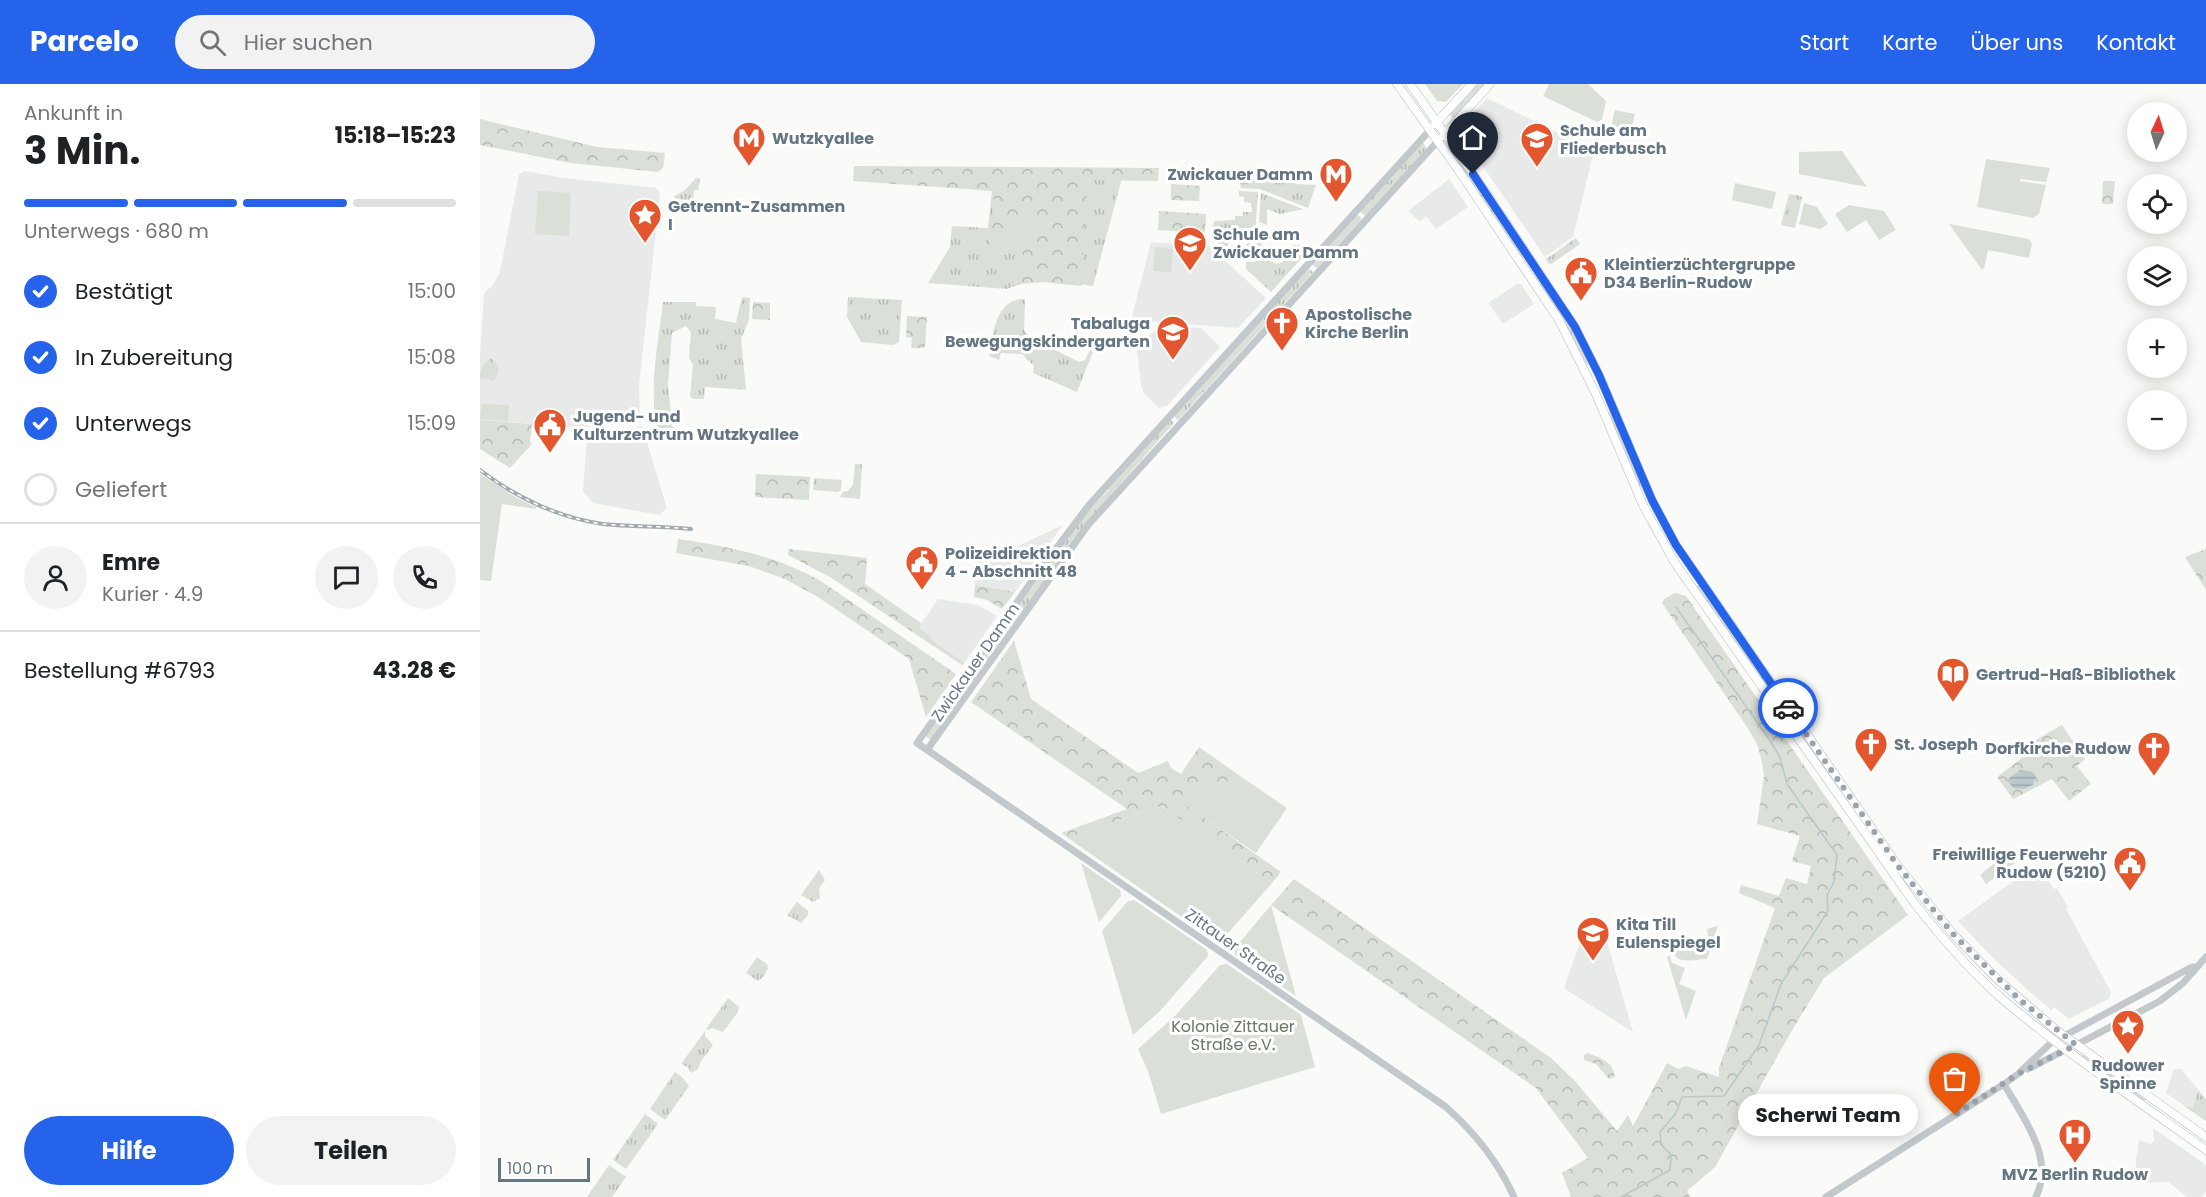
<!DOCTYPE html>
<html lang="de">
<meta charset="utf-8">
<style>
body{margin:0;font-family:Poppins,sans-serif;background:#f2f2f2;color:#202124;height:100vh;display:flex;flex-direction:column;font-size:22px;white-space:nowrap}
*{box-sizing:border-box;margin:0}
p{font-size:20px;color:#757577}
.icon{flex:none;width:33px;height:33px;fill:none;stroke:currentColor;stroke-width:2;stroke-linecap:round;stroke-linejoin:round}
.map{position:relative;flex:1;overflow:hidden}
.side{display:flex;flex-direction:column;background:#fff;width:480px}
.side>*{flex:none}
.needle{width:39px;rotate:4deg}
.fabs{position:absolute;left:1647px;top:18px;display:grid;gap:12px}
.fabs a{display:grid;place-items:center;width:60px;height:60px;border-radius:50%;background:#fff;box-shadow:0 3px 15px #0003;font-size:30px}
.scale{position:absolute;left:18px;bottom:15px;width:92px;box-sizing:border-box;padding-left:6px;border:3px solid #657683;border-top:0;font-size:16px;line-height:21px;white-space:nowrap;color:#657683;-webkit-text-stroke:4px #fff;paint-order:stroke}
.pin{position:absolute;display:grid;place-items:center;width:51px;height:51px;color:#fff;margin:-62px -26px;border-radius:50% 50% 50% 0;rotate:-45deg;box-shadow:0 0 6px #0007}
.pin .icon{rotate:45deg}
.courier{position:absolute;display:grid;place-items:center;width:60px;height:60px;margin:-30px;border:4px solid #2563eb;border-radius:50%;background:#fff;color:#222;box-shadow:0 2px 8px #0007}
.bubble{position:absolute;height:42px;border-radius:21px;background:#fff;box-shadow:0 3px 15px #0003;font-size:20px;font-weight:700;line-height:42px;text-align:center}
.summary em{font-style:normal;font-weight:700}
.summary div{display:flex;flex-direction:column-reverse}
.summary{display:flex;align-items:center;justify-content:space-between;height:102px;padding:0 24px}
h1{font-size:39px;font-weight:700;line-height:45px}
.bar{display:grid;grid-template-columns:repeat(4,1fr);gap:9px 6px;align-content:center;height:72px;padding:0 24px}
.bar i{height:8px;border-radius:4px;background:#e0e0e0}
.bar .selected{background:#2563eb}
.bar p{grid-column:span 4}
.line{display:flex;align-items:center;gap:15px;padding:0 24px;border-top:2px solid #e0e0e0}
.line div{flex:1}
.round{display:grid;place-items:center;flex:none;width:63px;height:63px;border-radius:32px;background:#f2f2f2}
ol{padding:0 24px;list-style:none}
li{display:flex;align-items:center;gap:18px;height:66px}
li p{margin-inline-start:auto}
li .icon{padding:6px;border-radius:50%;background:#2563eb;color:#fff;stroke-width:4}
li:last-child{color:#757577}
li i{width:33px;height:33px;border:3px solid #e0e0e0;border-radius:50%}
.action{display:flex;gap:12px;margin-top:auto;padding:12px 24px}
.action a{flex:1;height:69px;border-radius:36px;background:#2563eb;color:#fff;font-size:24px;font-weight:700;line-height:69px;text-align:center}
.action a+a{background:#f2f2f2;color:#202124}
header{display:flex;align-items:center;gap:36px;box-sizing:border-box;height:84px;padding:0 30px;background:#2563eb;color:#fff}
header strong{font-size:28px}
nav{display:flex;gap:33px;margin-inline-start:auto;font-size:21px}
.search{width:420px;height:54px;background:#f2f2f2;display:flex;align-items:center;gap:15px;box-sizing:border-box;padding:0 21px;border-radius:33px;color:#757577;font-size:22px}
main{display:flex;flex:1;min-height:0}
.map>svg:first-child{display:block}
.built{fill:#e8e9e9}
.grass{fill:url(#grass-tufts)}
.park{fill:url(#park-crowns)}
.garden{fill:#dadfd7}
.water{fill:url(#water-rules)}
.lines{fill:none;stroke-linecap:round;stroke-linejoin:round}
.stream{stroke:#bbc7cb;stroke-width:1.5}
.secondary-casing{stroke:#b3babf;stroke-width:9}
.tertiary{stroke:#c3c8cc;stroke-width:7}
.secondary{stroke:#fff;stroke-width:8}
.rail-casing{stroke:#a2aab0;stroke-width:4}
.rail{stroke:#fff;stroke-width:1.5;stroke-dasharray:4.5;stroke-linecap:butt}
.done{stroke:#99a4ac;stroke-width:6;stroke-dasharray:0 10.8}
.route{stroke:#2563eb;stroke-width:8}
.labels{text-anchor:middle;stroke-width:6;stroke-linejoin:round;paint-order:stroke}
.poi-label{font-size:16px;font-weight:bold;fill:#657683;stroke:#fff;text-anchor:start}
.street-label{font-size:16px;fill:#657683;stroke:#fff}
.park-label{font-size:16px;fill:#687a64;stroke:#fff}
</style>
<header>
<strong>Parcelo</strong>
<div class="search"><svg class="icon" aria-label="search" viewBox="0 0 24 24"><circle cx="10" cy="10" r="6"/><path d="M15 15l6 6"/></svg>Hier suchen</div>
<nav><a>Start</a><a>Karte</a><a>Über uns</a><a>Kontakt</a></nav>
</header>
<main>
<section class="side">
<div class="summary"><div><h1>3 Min.</h1><p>Ankunft in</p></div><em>15:18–15:23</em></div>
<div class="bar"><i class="selected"></i><i class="selected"></i><i class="selected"></i><i></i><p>Unterwegs · 680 m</p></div>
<ol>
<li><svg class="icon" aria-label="check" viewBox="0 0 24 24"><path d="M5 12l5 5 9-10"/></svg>Bestätigt<p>15:00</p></li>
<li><svg class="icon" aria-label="check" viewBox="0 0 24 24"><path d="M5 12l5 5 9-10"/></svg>In Zubereitung<p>15:08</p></li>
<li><svg class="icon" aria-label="check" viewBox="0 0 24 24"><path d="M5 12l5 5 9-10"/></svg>Unterwegs<p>15:09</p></li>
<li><i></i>Geliefert</li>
</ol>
<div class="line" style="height:108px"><a class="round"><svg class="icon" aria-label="person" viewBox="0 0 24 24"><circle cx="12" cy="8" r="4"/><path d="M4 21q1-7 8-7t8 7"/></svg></a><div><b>Emre</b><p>Kurier · 4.9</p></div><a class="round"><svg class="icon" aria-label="chat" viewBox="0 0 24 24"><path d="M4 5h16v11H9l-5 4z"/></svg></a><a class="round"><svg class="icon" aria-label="phone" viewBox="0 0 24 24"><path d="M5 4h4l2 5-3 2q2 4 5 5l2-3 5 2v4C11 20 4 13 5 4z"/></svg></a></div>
<div class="line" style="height:78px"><div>Bestellung #6793</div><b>43.28 €</b></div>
<div class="action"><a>Hilfe</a><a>Teilen</a></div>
</section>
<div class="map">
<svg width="1726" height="1113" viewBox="0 0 1726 1113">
<defs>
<pattern id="grass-tufts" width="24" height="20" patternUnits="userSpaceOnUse" patternTransform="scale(1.5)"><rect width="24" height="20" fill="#dadfd7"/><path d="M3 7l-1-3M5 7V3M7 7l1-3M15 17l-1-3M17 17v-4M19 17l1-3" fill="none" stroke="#b4b9b4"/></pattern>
<pattern id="park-crowns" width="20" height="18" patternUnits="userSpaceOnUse" patternTransform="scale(1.5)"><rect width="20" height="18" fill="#dadfd7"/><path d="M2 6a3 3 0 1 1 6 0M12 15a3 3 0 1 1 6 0" fill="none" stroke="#b4b9b4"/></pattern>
<pattern id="water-rules" width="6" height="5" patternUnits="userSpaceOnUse" patternTransform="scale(1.5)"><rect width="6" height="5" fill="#bbc7cb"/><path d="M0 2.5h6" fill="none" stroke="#9ca6aa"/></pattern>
</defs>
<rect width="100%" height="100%" fill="#fafaf8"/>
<path class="built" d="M1007 14 1114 67 1093 153 1065 173 982 52 981 42Z
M45 87 84 94 176 104 180 109 159 302 160 337 145 341 111 339 106 344 0 336V271L4 209 13 201 20 188 39 90Z
M969 95 988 123 956 145 946 132 940 138 928 127Z
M671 158 729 162 786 214 758 244 651 236Z
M1037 200H1041L1054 220 1023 240 1008 219Z
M684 242 721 244 740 263 687 322 679 324 664 309 661 301 656 259Z
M162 342 187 424 179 431 113 419 103 407 107 353 110 347 115 343 147 346Z
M583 441 535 508 495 501 497 474 538 462Z
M458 515 498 521 517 532 483 581 435 549Z
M1557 780 1574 805 1577 804 1588 823 1586 825 1631 908 1629 915 1589 935 1574 923 1571 926 1552 910 1510 871 1478 837Z
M1107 840 1113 842 1117 856 1126 854 1153 948 1085 905V900Z
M1694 985H1701L1726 1015V1037L1686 1009Z
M1673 1044 1726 1081V1107L1722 1113H1707L1688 1098 1656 1099V1076L1659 1056 1671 1060 1674 1057Z"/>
<path class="grass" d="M997 0H1005L974 37 970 30Z
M942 57 947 65 885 132 880 127Z
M968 63 991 92 1045 171 1041 174 967 65Z
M560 93 642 94 613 202C585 199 553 193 527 205L448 199 470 163 472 142 508 144 512 107 472 103 527 96 522 165 556 168Z
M216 94H220L218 106H214L213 116 194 115V112L204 107Z
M816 96 815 100 836 101 828 124 780 105 761 104 760 97Z
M759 107 778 108 775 150 748 152V168L732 154 734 137 755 136V132H763V128H772L771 119 764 118V113L759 112Z
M781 109 823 125H824L800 130 787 125V141L779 138Z
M1309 110 1321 112 1322 114 1315 144 1301 141Z
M877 130 882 135 837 184 832 180Z
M1096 154 1100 160 1070 181 1066 175Z
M782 157 781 162 789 167 787 175C803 187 807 173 813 161L824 162 828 167 791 208 766 185V178H775V167L767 166V160L770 158Z
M828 184 833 188 698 336 693 331Z
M1058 191 1091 241 1110 280 1107 281 1083 237 1055 194Z
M262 213 270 214 269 236 261 255 266 306 225 303 224 315H214L210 313 213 281 209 274 211 248 206 242 192 249 188 300 192 342 201 352 184 357 179 354C167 310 178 262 183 218H216V222L236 223 235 235 256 239Z
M368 213 422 216 419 258 413 261 381 258 367 233Z
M545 215 544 246 548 252 599 278 605 276 610 266 613 268 597 308 553 289 554 282 542 270 521 269 519 276 509 272C512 255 514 228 531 218 534 216 541 215 545 215Z
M1131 327 1162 402 1159 404 1127 329Z
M690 335 694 339 606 439 544 525 539 521 608 426 629 406 627 404Z
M375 380H382L380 415 360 413 363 408 368 407 373 401Z
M334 394 362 396 361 406 358 408 333 406Z
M1219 501 1329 659 1326 662 1216 503Z
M526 539 531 542 451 656 445 652Z
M1527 769 1535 779 1506 800 1500 791Z
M339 786 345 796 339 804 340 814 333 818 321 811Z
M317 818 328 827V831L321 839 307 831Z
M277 873 287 880 288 884 284 892 278 897 266 889Z
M248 914 259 923 258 928 243 948 232 944 228 946 226 945Z
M225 947V952L233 961 221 977 218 985 211 989 208 983 201 980Z
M1603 971 1665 1014 1666 1015 1663 1017 1600 973Z
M195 988 202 993 209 1002 185 1036 170 1025Z
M1718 1007 1726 1016V1037L1704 1022 1713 1024Z
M165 1030 178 1040 146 1085 133 1076Z
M129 1081 146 1093 132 1113H107Z"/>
<path class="park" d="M0 35 117 63 185 69 183 84 178 88 91 79 0 61Z
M374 82 679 84 678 97 608 96 601 202 563 198 541 200 543 167 510 164 514 107 373 97Z
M1623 97H1635L1633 120H1622Z
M691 100 720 102 719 117 691 116Z
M679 127 726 130 725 149 678 146Z
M273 218 290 219V236L272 235Z
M427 232 447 233 445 264H431L432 254 426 253Z
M13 274 19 286 14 297 0 294C0 285 4 277 13 274Z
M0 336 52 340 50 358 52 360 30 384 0 365Z
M276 390 330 393 329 416 275 413Z
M198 455C251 463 294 471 341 497L476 590 446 633 429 575 338 513 305 495 269 482 196 469Z
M309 465 387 474 385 500 441 539 440 545 451 553 452 556 484 579 482 581 350 493 308 471Z
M1726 465V506L1705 473Z
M495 501 535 508 522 525 507 516 494 513Z
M1195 509 1206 512 1428 831 1344 894 1311 948 1235 1083 1207 1107 1210 1113H1091L1082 1089 1108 1074 1056 1004 791 821 814 795 1071 974 1095 997 1137 1047 1148 1031 1153 1042 1187 979 1198 985 1206 982 1239 993V984L1295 824 1259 809 1261 801 1299 812 1306 794 1327 800 1331 782 1312 777 1320 752 1277 740 1284 692 1282 678 1277 660 1265 640 1182 519 1184 515Z
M534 557 551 615 658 689 688 677 691 684 701 690 719 663 763 694 699 716 801 788 792 799 681 722 593 752 595 759 581 749 647 725 491 618Z
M1582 641 1605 675 1597 682 1611 700 1589 717 1572 695 1533 715 1517 693 1542 674 1538 666Z
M1107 969C1121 974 1133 977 1135 993L1129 995 1116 980 1104 976V971Z"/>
<path class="garden" d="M945 0H983L966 18 957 17Z
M1069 0H1108L1126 17 1122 35 1117 38 1063 12Z
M1135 26 1155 30 1150 52 1134 48 1131 43Z
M1362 67 1387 103 1319 90V68Z
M1506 75 1570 84 1566 98 1540 95V97L1566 101 1559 130 1553 134 1497 123Z
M1255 99 1296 108 1292 125 1252 116Z
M58 107 91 109 89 152 55 150Z
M1324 119 1337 123 1348 140 1340 145 1319 140Z
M1369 121 1404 127 1416 146 1399 156 1386 136 1367 148 1355 130Z
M530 133 554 135 552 164 527 162Z
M1469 140 1549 155 1552 160 1549 174 1508 166 1504 184 1502 186Z
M675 163 693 165 691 188 673 187Z
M2 320 29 321 28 337 0 335Z
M0 390 37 414 56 423V425L22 420 11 497 0 496Z
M763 694 807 724 776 769 698 716Z
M681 722 792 799 742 856H735L595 759 593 752Z
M601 779 640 806 641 812 619 838Z
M654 816 727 866 728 872 680 927 653 951 622 847 648 817Z
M791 821 816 912 755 871V864Z
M1238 842 1227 875C1215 875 1197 881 1193 868L1229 855 1227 845Z
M1190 872 1192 879 1205 884 1199 900 1216 907 1206 936 1187 873Z
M747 880 821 931 835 983 681 1030 668 987 658 965 695 932 740 881Z"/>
<path class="water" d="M1540 686 1553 688 1556 693 1553 701 1544 705 1533 704 1527 696Z"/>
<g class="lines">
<path class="stream" d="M1141 1113 1190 1086 1191 1071 1181 1060 1180 1048 1196 1029 1202 1013 1244 1012 1279 961 1301 900 1348 827 1347 811 1354 798 1357 771 1307 700 1300 673 1291 658 1196 523"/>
<g class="secondary-casing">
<path id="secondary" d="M917 0 977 84 1079 236 1115 308 1163 421 1195 479 1435 820C1461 853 1489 886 1521 914 1586 969 1656 1016 1726 1066
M930 0 1003 104 1095 243 1120 293 1172 416 1196 461 1418 782 1473 850 1516 894 1576 946 1726 1053
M955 40 992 0
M963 52 1010 0"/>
</g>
<path class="tertiary" d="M950 46 609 421 557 490 437 659 966 1023C995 1049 1018 1077 1034 1113
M447 666 608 441 958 57
M1584 952 1710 884 1715 883
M1596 961 1680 917 1703 899 1726 873
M1548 985 1585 966
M1524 1000C1543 1034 1575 1073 1556 1113
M1346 1113 1524 1000 1538 990 1573 957"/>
<use href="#secondary" class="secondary"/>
<g class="rail-casing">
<path id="rail" d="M0 386C35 413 79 434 123 440 152 443 182 442 211 445"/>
</g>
<use href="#rail" class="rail"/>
</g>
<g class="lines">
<path class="done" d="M1308 624 1418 782 1473 850 1539 915 1596 961 1538 990 1475 1031"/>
<path class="route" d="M993 90 1095 243 1119 291 1172 416 1196 461 1308 624"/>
</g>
<defs>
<g id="metro-pin" transform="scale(1.725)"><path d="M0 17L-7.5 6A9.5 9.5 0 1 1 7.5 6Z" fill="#e4572e" stroke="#fff"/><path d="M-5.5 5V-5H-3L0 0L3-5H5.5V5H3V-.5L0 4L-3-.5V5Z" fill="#fff"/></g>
<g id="school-pin" transform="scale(1.725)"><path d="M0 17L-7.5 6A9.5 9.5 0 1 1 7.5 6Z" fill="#e4572e" stroke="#fff"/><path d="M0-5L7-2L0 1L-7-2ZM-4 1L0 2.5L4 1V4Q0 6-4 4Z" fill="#fff"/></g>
<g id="sight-pin" transform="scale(1.725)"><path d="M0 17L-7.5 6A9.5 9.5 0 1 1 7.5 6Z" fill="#e4572e" stroke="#fff"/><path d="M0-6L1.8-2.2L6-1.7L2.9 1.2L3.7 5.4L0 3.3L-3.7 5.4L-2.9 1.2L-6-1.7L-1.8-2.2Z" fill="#fff"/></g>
<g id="civic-pin" transform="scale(1.725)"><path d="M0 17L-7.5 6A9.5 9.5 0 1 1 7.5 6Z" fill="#e4572e" stroke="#fff"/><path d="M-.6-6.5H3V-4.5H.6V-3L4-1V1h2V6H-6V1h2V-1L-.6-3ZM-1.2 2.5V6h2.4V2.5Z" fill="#fff"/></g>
<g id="church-pin" transform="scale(1.725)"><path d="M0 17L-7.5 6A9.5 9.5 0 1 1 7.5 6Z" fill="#e4572e" stroke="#fff"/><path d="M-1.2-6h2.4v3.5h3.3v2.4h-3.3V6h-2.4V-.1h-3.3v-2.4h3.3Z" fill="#fff"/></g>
<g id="library-pin" transform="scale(1.725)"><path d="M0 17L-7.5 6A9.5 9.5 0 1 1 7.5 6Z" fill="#e4572e" stroke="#fff"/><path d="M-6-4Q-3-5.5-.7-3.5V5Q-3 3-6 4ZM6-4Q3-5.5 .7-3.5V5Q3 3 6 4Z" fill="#fff"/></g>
<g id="hospital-pin" transform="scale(1.725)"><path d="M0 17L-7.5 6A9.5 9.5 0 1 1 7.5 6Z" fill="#e4572e" stroke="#fff"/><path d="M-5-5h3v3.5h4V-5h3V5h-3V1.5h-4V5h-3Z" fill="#fff"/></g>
</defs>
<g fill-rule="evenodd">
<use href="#metro-pin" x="269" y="54"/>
<use href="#school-pin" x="1057" y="55"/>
<use href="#metro-pin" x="856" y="90"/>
<use href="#sight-pin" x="165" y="131"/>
<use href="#school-pin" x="710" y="159"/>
<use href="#civic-pin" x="1101" y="189"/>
<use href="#church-pin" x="802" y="239"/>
<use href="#school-pin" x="693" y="248"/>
<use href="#civic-pin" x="70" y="341"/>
<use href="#civic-pin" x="442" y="478"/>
<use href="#library-pin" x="1473" y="590"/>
<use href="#church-pin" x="1391" y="660"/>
<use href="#church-pin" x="1674" y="664"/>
<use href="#civic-pin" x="1650" y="779"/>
<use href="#school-pin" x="1113" y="849"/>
<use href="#sight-pin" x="1648" y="942"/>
<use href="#hospital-pin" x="1595" y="1051"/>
</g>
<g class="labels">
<g class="poi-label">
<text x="1080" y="52">Schule am<tspan x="1080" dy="18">Fliederbusch</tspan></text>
<text x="292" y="60">Wutzkyallee</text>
<text x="833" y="96" text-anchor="end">Zwickauer Damm</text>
<text x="188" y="128">Getrennt-Zusammen<tspan x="188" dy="18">I</tspan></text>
<text x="733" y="156">Schule am<tspan x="733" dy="18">Zwickauer Damm</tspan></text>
<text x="1124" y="186">Kleintierzüchtergruppe<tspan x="1124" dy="18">D34 Berlin-Rudow</tspan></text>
<text x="825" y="236">Apostolische<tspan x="825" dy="18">Kirche Berlin</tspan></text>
<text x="670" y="245" text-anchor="end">Tabaluga<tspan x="670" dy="18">Bewegungskindergarten</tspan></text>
<text x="93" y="338">Jugend- und<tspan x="93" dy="18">Kulturzentrum Wutzkyallee</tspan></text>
<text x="465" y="475">Polizeidirektion<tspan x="465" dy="18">4 - Abschnitt 48</tspan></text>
<text x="1496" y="596">Gertrud-Haß-Bibliothek</text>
<text x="1414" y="666">St. Joseph</text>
<text x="1651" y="670" text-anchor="end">Dorfkirche Rudow</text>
<text x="1627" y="776" text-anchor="end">Freiwillige Feuerwehr<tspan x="1627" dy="18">Rudow (5210)</tspan></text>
<text x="1136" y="846">Kita Till<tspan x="1136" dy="18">Eulenspiegel</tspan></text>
<text x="1648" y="987" text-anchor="middle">Rudower<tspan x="1648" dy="18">Spinne</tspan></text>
<text x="1595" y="1096" text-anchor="middle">MVZ Berlin Rudow</text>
</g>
<g class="street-label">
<text transform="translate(495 578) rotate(-55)" y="6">Zwickauer Damm</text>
<text transform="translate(756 862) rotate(35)" y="6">Zittauer Straße</text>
</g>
<g class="park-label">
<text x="753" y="948">Kolonie Zittauer<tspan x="753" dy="18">Straße e.V.</tspan></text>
</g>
</g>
</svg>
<div class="fabs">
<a><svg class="needle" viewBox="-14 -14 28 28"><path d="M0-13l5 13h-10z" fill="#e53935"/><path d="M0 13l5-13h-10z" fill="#757577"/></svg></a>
<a><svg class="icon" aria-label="locate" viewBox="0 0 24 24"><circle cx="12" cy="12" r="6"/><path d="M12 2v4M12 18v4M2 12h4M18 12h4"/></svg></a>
<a><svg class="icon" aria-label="layers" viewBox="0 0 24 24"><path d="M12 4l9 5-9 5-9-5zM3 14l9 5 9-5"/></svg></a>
<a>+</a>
<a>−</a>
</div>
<div class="scale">100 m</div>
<div class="pin" style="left:1475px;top:1031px;background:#ea580c"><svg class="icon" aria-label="bag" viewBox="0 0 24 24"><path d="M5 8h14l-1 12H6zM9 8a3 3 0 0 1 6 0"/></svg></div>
<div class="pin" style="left:993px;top:90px;background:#1f2937"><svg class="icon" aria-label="home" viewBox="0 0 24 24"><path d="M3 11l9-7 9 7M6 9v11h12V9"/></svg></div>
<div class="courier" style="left:1308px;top:624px"><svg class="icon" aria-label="car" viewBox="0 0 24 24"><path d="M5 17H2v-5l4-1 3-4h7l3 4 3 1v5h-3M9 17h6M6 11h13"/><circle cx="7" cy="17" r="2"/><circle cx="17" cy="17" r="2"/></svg></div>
<div class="bubble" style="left:1258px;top:1010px;width:180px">Scherwi Team</div>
</div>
</main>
